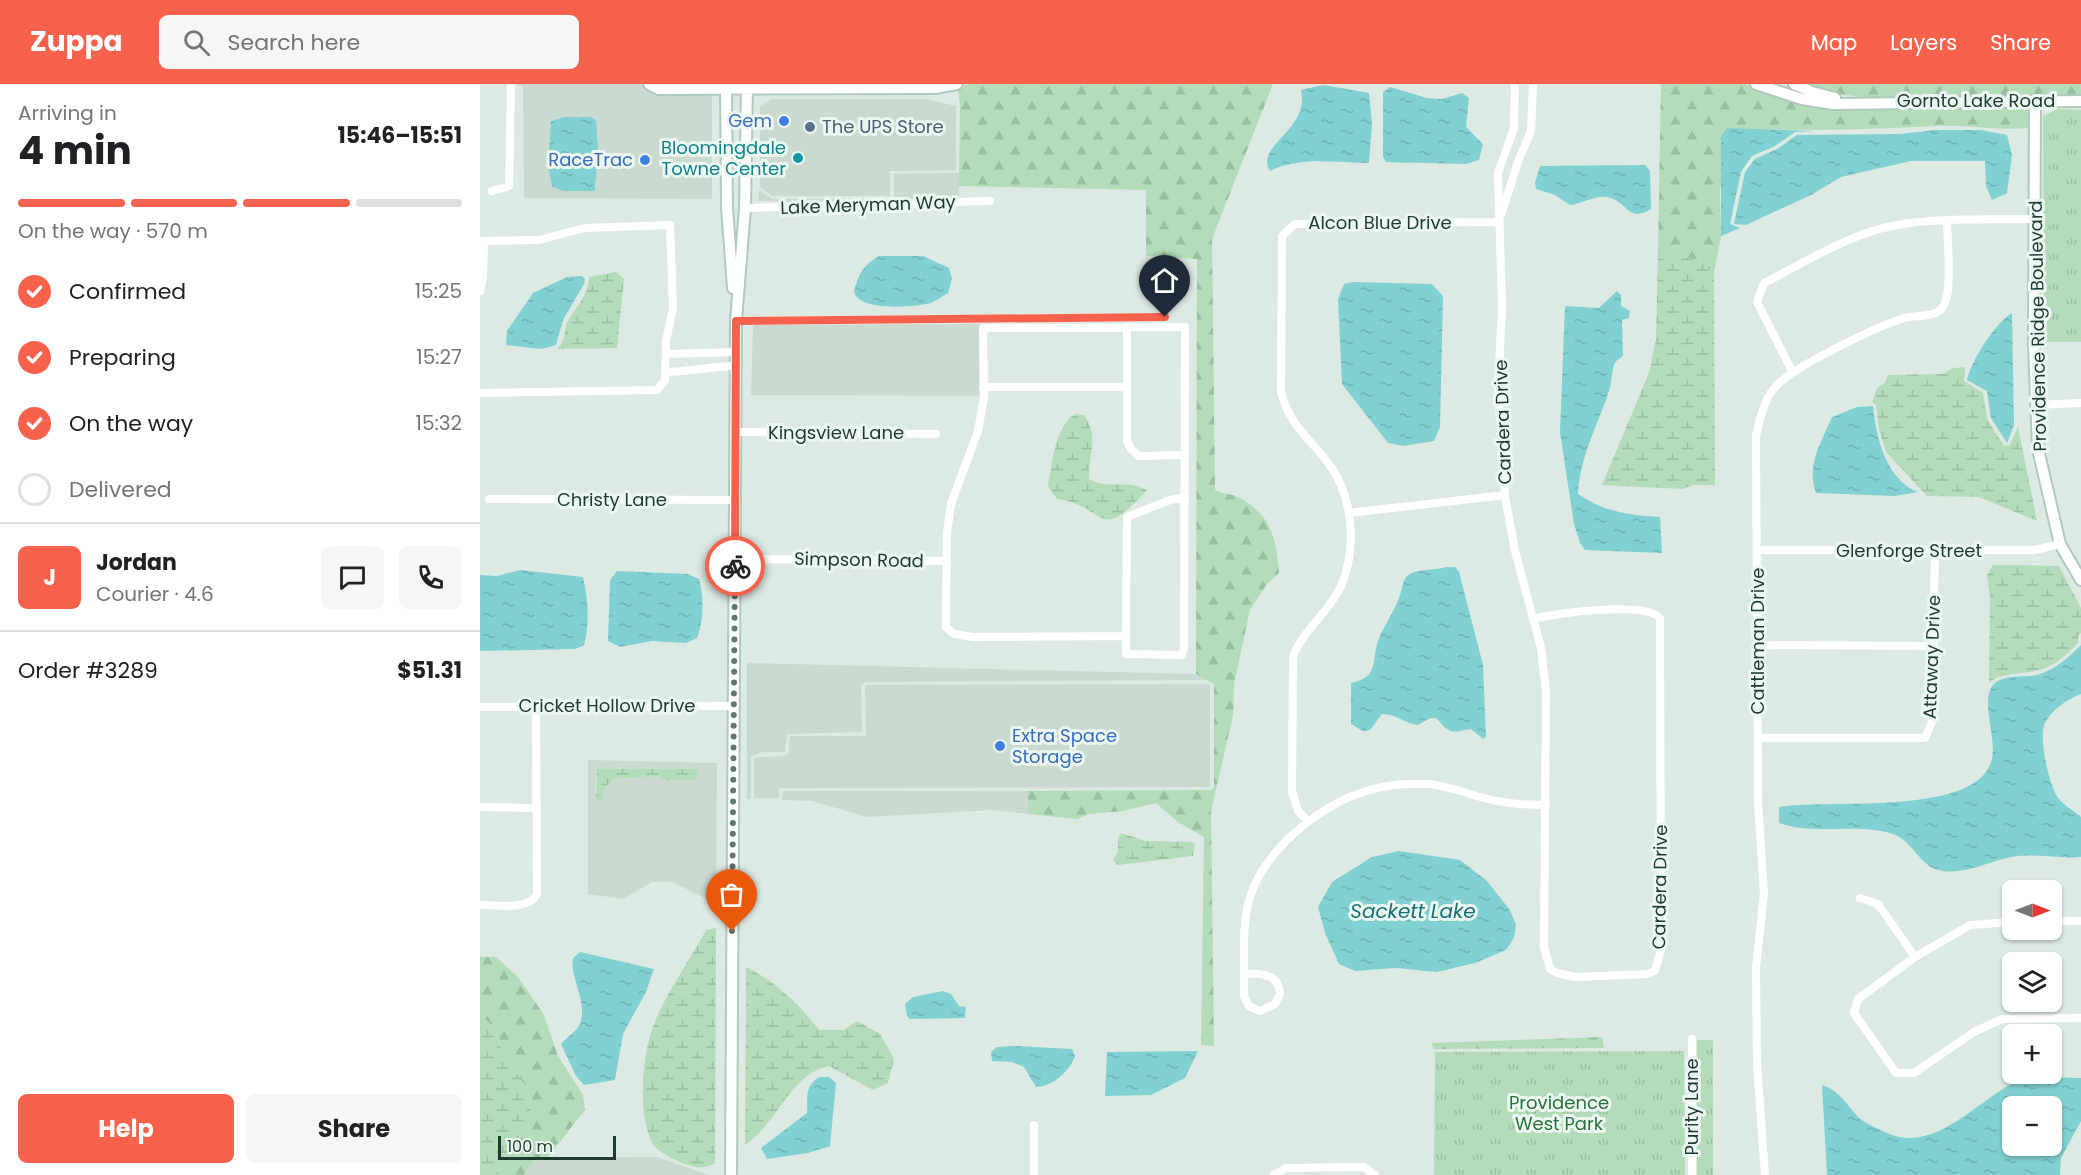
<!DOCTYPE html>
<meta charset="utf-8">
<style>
body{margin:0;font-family:Poppins,sans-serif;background:#f6f6f6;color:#202124;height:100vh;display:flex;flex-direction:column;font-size:22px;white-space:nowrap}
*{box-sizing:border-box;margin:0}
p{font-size:20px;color:#757577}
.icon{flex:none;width:33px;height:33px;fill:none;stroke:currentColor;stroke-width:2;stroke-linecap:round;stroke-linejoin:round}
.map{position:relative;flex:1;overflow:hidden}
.side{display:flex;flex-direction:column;background:#fff;width:480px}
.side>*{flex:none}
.needle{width:39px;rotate:90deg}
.tools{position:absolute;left:1522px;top:796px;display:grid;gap:12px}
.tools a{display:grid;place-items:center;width:60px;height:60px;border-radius:9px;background:#fff;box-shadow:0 2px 4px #0004;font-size:30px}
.scale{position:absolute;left:18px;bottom:15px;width:118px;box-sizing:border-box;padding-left:6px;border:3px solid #1e3a2f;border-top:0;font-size:16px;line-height:21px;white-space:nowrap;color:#1e3a2f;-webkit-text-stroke:4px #edf7f1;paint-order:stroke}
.pin{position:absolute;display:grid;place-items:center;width:51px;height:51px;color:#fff;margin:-62px -26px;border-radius:50% 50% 50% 0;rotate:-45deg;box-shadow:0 0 6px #0007}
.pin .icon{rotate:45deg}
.courier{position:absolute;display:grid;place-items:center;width:60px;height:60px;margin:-30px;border:4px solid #f8624d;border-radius:50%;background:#fff;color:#222;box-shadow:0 2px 8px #0007}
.summary em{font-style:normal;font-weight:700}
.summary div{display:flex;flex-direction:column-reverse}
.summary{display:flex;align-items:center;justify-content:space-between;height:102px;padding:0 18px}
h1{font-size:39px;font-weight:700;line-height:45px}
.bar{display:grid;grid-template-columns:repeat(4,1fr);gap:9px 6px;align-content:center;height:72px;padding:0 18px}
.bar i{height:8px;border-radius:4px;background:#e0e0e0}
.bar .current{background:#f8624d}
.bar p{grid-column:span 4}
.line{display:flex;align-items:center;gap:15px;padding:0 18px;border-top:2px solid #e0e0e0}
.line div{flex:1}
.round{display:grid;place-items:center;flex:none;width:63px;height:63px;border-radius:9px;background:#f6f6f6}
ol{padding:0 18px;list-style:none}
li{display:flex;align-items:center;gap:18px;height:66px}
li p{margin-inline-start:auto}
li .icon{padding:6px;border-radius:50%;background:#f8624d;color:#fff;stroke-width:4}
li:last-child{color:#757577}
li i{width:33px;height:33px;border:3px solid #e0e0e0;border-radius:50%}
.primary-button{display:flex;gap:12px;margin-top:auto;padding:12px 18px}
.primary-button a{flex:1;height:69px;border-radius:9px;background:#f8624d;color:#fff;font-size:24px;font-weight:700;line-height:69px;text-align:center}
.primary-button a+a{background:#f6f6f6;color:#202124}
header{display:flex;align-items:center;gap:36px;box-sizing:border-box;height:84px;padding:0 30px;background:#f8624d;color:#fff}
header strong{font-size:28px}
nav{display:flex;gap:33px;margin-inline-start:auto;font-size:21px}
.search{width:420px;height:54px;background:#f6f6f6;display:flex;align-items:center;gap:15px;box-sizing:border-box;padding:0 21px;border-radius:9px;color:#757577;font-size:22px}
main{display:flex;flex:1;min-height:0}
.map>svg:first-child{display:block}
.built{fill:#cbdad1;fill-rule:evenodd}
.forest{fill:url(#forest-firs)}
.wetland{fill:url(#wetland-marsh)}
.park{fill:url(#park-tufts)}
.water{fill:url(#water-ripples);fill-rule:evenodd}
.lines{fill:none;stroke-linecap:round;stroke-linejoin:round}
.secondary-casing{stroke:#b0cabd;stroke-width:14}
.street{stroke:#fff;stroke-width:8}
.secondary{stroke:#fff;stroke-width:10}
.done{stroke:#61786e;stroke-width:6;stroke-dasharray:0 10.8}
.route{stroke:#f8624d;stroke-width:8}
.shop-dot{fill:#3f7fe0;stroke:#edf7f1;stroke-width:2}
.service-dot{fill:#5c6f8a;stroke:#edf7f1;stroke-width:2}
.culture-dot{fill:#0f9aa8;stroke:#edf7f1;stroke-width:2}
.labels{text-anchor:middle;stroke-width:6;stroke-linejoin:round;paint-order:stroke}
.street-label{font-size:18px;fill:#1e3a2f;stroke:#edf7f1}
.shop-label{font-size:18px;fill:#366cbe;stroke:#edf7f1;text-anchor:end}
.service-label{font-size:18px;fill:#4e5e75;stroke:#edf7f1;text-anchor:start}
.culture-label{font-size:18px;fill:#0d838f;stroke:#edf7f1;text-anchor:end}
.park-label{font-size:18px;fill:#27723b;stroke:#edf7f1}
.water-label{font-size:20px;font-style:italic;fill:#177277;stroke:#edf7f1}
</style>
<header>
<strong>Zuppa</strong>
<div class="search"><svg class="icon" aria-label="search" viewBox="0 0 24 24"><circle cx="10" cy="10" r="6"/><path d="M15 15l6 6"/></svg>Search here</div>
<nav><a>Map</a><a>Layers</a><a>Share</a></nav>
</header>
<main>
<section class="side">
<div class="summary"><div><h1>4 min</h1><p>Arriving in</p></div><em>15:46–15:51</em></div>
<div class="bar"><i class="current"></i><i class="current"></i><i class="current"></i><i></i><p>On the way · 570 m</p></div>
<ol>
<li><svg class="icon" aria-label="check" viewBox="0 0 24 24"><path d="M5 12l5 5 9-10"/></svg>Confirmed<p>15:25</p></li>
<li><svg class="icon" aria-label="check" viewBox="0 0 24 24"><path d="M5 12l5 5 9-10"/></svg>Preparing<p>15:27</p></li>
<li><svg class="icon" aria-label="check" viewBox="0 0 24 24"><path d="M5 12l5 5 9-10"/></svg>On the way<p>15:32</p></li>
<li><i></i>Delivered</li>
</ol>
<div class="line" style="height:108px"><b class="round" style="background:#f8624d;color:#fff">J</b><div><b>Jordan</b><p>Courier · 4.6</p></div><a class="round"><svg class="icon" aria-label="chat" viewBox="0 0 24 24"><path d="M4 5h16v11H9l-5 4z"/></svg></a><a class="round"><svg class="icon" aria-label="phone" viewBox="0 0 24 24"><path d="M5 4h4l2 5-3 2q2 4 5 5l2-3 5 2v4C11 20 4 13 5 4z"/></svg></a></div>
<div class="line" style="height:78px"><div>Order #3289</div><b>$51.31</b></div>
<div class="primary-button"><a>Help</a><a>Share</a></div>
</section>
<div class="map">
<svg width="1601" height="1091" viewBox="0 0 1601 1091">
<defs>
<pattern id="forest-firs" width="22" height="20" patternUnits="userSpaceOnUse" patternTransform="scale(1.5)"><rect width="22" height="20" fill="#b4dcba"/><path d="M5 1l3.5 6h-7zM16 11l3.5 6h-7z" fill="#9abea0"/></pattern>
<pattern id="wetland-marsh" width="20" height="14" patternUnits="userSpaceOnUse" patternTransform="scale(1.5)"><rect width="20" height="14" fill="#b4dcba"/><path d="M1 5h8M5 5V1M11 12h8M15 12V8" fill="none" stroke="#9abea0"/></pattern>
<pattern id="park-tufts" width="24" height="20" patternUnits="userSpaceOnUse" patternTransform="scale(1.5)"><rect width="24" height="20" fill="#b4dcba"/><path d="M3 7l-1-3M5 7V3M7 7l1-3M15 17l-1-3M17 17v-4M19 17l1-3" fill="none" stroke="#9abea0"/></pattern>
<pattern id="water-ripples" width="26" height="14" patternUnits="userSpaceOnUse" patternTransform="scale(1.5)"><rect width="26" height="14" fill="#81d0d2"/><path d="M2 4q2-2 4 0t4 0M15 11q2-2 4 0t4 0" fill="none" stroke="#6fb3b5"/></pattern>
</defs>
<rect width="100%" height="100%" fill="#ddeae3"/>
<path class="built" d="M35 0H160L176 8 232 9V115L44 114 43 2ZM84 33H111L116 36V104L72 103 68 81 71 37Z
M292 15H446L476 22V86L410 87V112H292L280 103V22Z
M479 89V119L278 117 279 106 292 115H410L414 113V90Z
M502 240 499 245V312L271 311 273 241Z
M267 579 716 590 729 596 385 598 381 602 382 648 307 650 305 668H282L271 672V715H267Z
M730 600V703L299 704V714H274V674L308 671 310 652H386L385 601Z
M108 676 237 679 236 820 193 798H172L143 815 108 810ZM117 684 131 685H219L216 696H188L178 692 133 695 115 709Z
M303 707H548V730L511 726 387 733 332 717 302 716Z
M177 1073 229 1091H44L55 1074Z"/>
<path class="forest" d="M489 0H793L732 155 735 405C740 411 749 409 756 412 791 429 796 453 799 489L787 500 770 526 754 600 753 632 731 727 734 962 721 961 724 753 698 738 676 719 643 727 609 730 597 735 548 730V707L730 706 734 704V600L716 590 717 175 666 172V106L479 102 480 22 478 4Z
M1181 0H1265L1300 13 1551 21 1550 44C1518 47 1487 40 1454 42 1385 46 1317 47 1247 44L1240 108 1241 152 1234 189 1218 176 1178 168Z
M1323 0H1601V13L1391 14 1358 10Z
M0 873H16L38 893 64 931 78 972 103 1011 105 1026 67 1074H55L44 1091H17L50 1039 51 1018 47 1005 22 967 15 945 0 930Z
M1122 953 1124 964 954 965 951 959Z"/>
<path class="wetland" d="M1178 168 1218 176 1234 189 1235 401H1213L1203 405 1122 401 1169 289 1176 255Z
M136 188 144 195 137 264 77 265C87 257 83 245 89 235 97 222 109 210 109 193Z
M1485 283 1484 297 1503 309 1507 335 1524 362 1530 361 1538 343 1557 437 1499 413 1447 412 1406 368 1399 345 1396 321 1392 318 1397 304 1405 299 1408 291 1463 290 1473 284Z
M595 330 604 331C620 354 608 369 609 395 627 406 648 395 667 406 616 463 627 421 577 415L568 402C572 380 575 343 595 330Z
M1513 481 1579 482 1601 524V549L1598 552V559C1585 572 1573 584 1554 587 1538 591 1522 588 1509 599L1510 513 1507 491Z
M117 684 131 685H219L216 696H187L178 692 133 695 124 705 123 717 116 716Z
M641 749 666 757 712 758 715 760 713 772 638 781 633 776 638 767V754Z
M236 844 235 1080C229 1082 223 1084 217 1083 204 1081 180 1071 173 1060 157 1031 162 972 173 943 186 908 209 878 226 846Z
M266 883C295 897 319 920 339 946H364L377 937 400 950 414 975 408 999 393 1006 349 982C310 990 298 1039 265 1061Z
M0 930 15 945 22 967 47 1005 51 1018 50 1039 17 1091H0Z"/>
<path class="park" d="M1578 25 1601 26V258H1564L1563 32Z
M1217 956H1233V1091H1217Z
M1204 967 1205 1091H954L955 968Z"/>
<path class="water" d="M843 1 889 9 892 40 889 79C856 79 821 72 790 87 774 61 830 47 821 6Z
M910 3 947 14 962 15 982 9 989 14 986 43 1003 60 999 76 986 80 906 78 903 73V8Z
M84 33H111L116 36 118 64 115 107H84L72 103 68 81 71 37Z
M1247 44 1334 47 1315 48 1295 62 1272 72 1261 88 1250 140 1260 144 1241 152V52Z
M1455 46H1501L1527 51 1532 71 1527 109 1512 116 1506 102 1505 77H1431L1361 93 1331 111 1266 141 1254 140 1265 88 1275 75 1297 65 1317 51 1420 50Z
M1165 81 1170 87 1171 125C1147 140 1148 116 1126 113 1116 111 1101 120 1090 121L1075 111 1056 105 1055 99 1060 82Z
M399 172H443L469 184 472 195 468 209C462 212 456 217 451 219 434 223 380 228 374 208 378 191 383 181 399 172Z
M102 192 105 195 104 200 83 236 76 261 62 265 26 261 27 247 53 209 87 193Z
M873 198 952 200 963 212 960 343 954 357 923 362 908 359 862 300 858 215 864 200Z
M1137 207 1141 211V222L1150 227 1149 234 1142 236 1143 272 1135 278C1131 289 1132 300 1128 310 1116 345 1100 373 1098 410 1124 428 1149 431 1180 433L1182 469 1105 466 1100 459 1094 440 1080 348 1085 222 1119 224Z
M1532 229 1534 341 1527 359 1511 334 1507 307 1487 296C1491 277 1515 239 1532 229Z
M1393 322C1396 353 1406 396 1438 408L1415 412 1336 409C1326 381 1341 359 1352 333L1377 323Z
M966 483H975L979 488 1003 581 1006 653 1003 655 991 645C984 645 978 649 971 647 955 641 963 625 938 641 923 639 917 630 902 630L890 646 883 647 871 640V599C900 593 891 577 898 557 904 541 915 527 920 511 922 505 923 497 926 493 934 484 955 487 966 483Z
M40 486 103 493C108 515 110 539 104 561L95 565 0 567V491L17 492Z
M137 487 208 490 219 495C224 514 224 536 217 554L206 559 172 557 140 563 128 557 130 496Z
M1601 561V610C1587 616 1573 624 1565 639 1558 652 1569 703 1579 715 1585 722 1594 727 1601 733V773C1579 775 1554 769 1532 773 1508 777 1480 794 1455 785 1439 779 1431 756 1413 750 1376 738 1336 752 1299 739V723C1346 715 1488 732 1510 681 1520 660 1499 618 1513 601 1522 590 1544 594 1557 591 1575 586 1588 574 1601 561Z
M919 767 980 776 1007 797 1030 826 1036 841 1034 854 1026 866 995 879 957 888 916 884 875 887 859 880 845 849 838 823 852 798 892 773Z
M100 868 174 885 166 908 143 950 135 996 104 1001 96 992 81 960C86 954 94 949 98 943 111 923 89 894 93 874Z
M463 907 471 910 479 922 486 923 485 934 430 935 427 932 425 920 433 913Z
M534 962 592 965 595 972C590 987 572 1003 556 1003L544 983 532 978 512 977 511 968 517 963Z
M718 967 705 994 671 1011 625 1012 627 968Z
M340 993H349L356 999 350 1062 328 1069 287 1075 281 1064 327 1029C328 1014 324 1001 340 993Z
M1547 993 1601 994V1037L1581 1074 1580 1091H1347L1342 1001C1360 1007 1366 1020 1379 1034 1386 1040 1399 1045 1407 1049 1459 1072 1502 1008 1547 993ZM1533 1023H1572V1062H1533Z"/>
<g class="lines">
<g class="secondary-casing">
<path id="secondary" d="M169 0 178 5 455 4 477 0
M246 0 247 123 253 204
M1276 0 1322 15 1353 20 1601 17
M1314 0 1332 8 1355 14
M1555 17 1554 260 1558 365 1580 460 1601 496
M251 1091 256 237 265 124 267 0"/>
</g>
<path class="street" d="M1035 0 1034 44 1018 89 1022 224 1018 304 1025 412 1035 467 1061 564 1066 606 1064 863 1070 885 1077 889 1095 893 1167 890 1175 887 1181 866 1180 534C1166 517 1074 529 1053 535
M12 107 29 102 31 0
M265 124 510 117
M1021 131 1039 75 1051 47 1053 0
M0 157 59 156 105 144 190 141 193 224 186 257 185 296 177 306 0 309
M0 207 3 194 4 157
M256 237 685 233
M186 270 256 268
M1312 287 1277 218 1284 199C1326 178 1370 149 1417 141 1462 133 1510 136 1555 135
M186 288C210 288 232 282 256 282
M503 303H647V243
M647 303V357L651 365 659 372 705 371
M1556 321 1601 319
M256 348 456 350
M9 415 255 416
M869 429 1025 411
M1277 466H1555L1580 460
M255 475 467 477
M646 552 493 553 474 550 466 543 467 449 471 420 498 347 504 313 503 244 705 243C705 350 705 457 704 564L702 571 646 570V552L647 433 690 416 705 413
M1278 561 1452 562
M0 623 253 622
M1278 654H1445L1452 638 1455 468
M0 723 57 724
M828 737 818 727 812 707 813 573C823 545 849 529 861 502 878 462 873 410 846 376 826 351 810 341 801 308L802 152 815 140 1019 138
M1380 814 1398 820 1435 873
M0 821C17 821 48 827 57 810L56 623
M1572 837H1601
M1533 838 1490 841 1435 873 1378 915 1374 929 1416 989H1434L1494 948 1522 935 1601 934
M765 890C781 889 799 890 800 910L795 920 780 927 769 922 764 912C765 881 761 847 769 817 775 793 790 773 807 756 847 718 890 697 946 700 968 701 987 710 1008 715 1027 720 1046 721 1066 721
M1212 955V1091
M554 1041V1091
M794 1091 806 1084 884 1083 895 1091
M1285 1091 1277 980 1276 884 1284 809 1278 719 1276 352C1280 335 1284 315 1296 302 1313 283 1399 241 1425 234 1436 231 1456 234 1463 223 1473 208 1467 156 1467 137"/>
<use href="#secondary" class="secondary"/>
</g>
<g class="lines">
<path class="done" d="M252 847 255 482"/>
<path class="route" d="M255 482 256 237 685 233"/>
</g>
<g class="shop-dot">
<circle cx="304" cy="37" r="6"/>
<circle cx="165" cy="76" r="6"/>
<circle cx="520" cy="662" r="6"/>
</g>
<circle class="service-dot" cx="330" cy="43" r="6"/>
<circle class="culture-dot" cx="318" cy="74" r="6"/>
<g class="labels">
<g class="street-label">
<text x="1496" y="23">Gornto Lake Road</text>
<text transform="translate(388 121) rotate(-2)" y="6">Lake Meryman Way</text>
<text x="900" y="145">Alcon Blue Drive</text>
<text transform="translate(1558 242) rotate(-91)" y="6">Providence Ridge Boulevard</text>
<text transform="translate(1023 338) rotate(-92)" y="6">Cardera Drive</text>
<text x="356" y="355">Kingsview Lane</text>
<text x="132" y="422">Christy Lane</text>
<text x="1429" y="473">Glenforge Street</text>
<text transform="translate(379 476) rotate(1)" y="6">Simpson Road</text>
<text transform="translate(1278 557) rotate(-90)" y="6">Cattleman Drive</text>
<text transform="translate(1452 573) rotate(-88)" y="6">Attaway Drive</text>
<text x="127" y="628">Cricket Hollow Drive</text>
<text transform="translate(1180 803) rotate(-89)" y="6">Cardera Drive</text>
<text transform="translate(1212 1023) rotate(-90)" y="6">Purity Lane</text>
</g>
<g class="shop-label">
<text x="292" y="43">Gem</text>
<text x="153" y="82">RaceTrac</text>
<text x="532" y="658" text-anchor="start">Extra Space<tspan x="532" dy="21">Storage</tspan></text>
</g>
<g class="service-label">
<text x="342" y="49">The UPS Store</text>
</g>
<g class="culture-label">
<text x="306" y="70">Bloomingdale<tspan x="306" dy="21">Towne Center</tspan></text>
</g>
<g class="park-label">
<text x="1079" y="1025">Providence<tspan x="1079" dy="21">West Park</tspan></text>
</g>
<g class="water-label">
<text x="933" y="834">Sackett Lake</text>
</g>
</g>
</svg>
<div class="tools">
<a><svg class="needle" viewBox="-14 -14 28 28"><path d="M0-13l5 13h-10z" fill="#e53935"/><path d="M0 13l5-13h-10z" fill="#757577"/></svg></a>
<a><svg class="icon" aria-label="layers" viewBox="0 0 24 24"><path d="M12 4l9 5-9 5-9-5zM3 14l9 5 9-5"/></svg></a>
<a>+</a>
<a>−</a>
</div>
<div class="scale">100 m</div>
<div class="pin" style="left:252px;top:847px;background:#ea580c"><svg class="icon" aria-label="bag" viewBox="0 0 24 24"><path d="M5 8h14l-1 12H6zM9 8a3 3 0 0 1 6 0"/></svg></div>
<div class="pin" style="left:685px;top:233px;background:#1f2937"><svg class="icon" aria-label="home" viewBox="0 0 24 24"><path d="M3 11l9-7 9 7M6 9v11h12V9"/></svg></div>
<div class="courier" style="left:255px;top:482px"><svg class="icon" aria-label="bike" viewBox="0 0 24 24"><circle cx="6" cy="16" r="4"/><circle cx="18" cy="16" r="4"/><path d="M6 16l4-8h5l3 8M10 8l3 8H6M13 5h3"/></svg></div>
</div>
</main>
